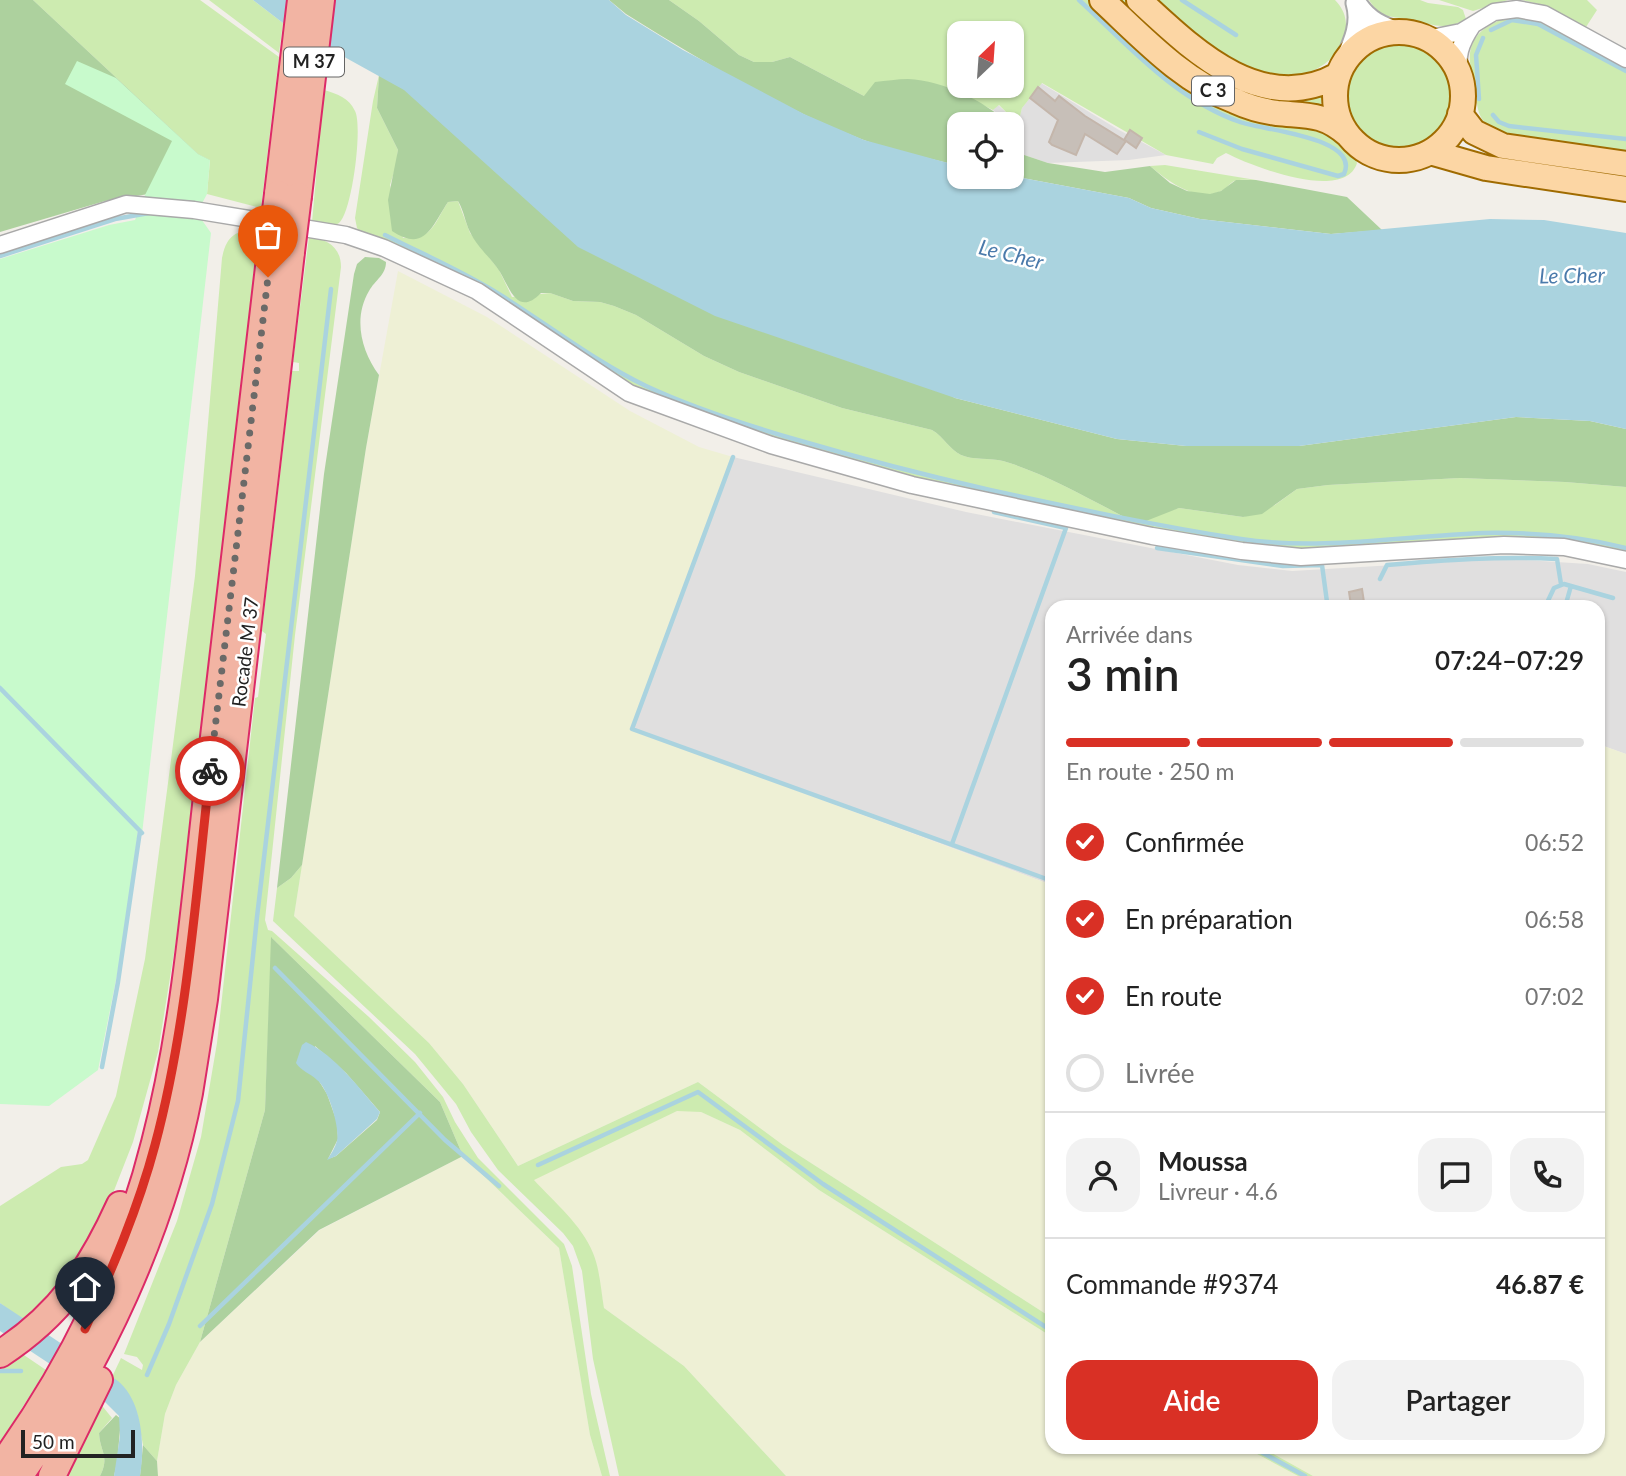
<!DOCTYPE html>
<html lang="fr">
<meta charset="utf-8">
<style>
body{margin:0;font-family:Lato,sans-serif;background:#f2f2f2;color:#222;height:100vh;display:flex;flex-direction:column;font-size:26px;white-space:nowrap}
*{box-sizing:border-box;margin:0}
p{font-size:23px;color:#767676}
.icon{flex:none;width:38px;height:38px;fill:none;stroke:currentColor;stroke-width:2;stroke-linecap:round;stroke-linejoin:round}
.map{position:relative;flex:1;overflow:hidden}
.drawer{position:absolute;left:1045px;top:600px;width:560px;height:854px;display:flex;flex-direction:column;background:#fff;border-radius:21px;box-shadow:0 2px 5px #0004}
.drawer>*{flex:none}
.needle{width:46px;rotate:25deg}
.buttons{position:absolute;left:947px;top:21px;display:grid;gap:14px}
.buttons a{display:grid;place-items:center;width:77px;height:77px;border-radius:14px;background:#fff;box-shadow:0 2px 5px #0004;font-size:35px}
.scale{position:absolute;left:21px;bottom:18px;width:114px;box-sizing:border-box;padding-left:7px;border:4px solid #222;border-top:0;font-size:19px;line-height:24px;white-space:nowrap;color:#222;-webkit-text-stroke:5px #fff;paint-order:stroke}
.pin{position:absolute;display:grid;place-items:center;width:60px;height:60px;color:#fff;margin:-72px -30px;border-radius:50% 50% 50% 0;rotate:-45deg;box-shadow:0 0 7px #0007}
.pin .icon{rotate:45deg}
.courier{position:absolute;display:grid;place-items:center;width:70px;height:70px;margin:-35px;border:5px solid #d93025;border-radius:50%;background:#fff;color:#222;box-shadow:0 2px 9px #0007}
.summary em{font-style:normal;font-weight:600}
.summary div{display:flex;flex-direction:column-reverse}
.summary{display:flex;align-items:center;justify-content:space-between;height:119px;padding:0 21px}
h1{font-size:46px;font-weight:600;line-height:52px}
.bar{display:grid;grid-template-columns:repeat(4,1fr);gap:10px 7px;align-content:center;height:84px;padding:0 21px}
.bar i{height:9px;border-radius:5px;background:#e0e0e0}
.bar .selected{background:#d93025}
.bar p{grid-column:span 4}
.line{display:flex;align-items:center;gap:18px;padding:0 21px;border-top:2px solid #e0e0e0}
.line div{flex:1}
.round{display:grid;place-items:center;flex:none;width:74px;height:74px;border-radius:21px;background:#f2f2f2}
ol{padding:0 21px;list-style:none}
li{display:flex;align-items:center;gap:21px;height:77px}
li p{margin-inline-start:auto}
li .icon{padding:7px;border-radius:50%;background:#d93025;color:#fff;stroke-width:4}
li:last-child{color:#767676}
li i{width:38px;height:38px;border:4px solid #e0e0e0;border-radius:50%}
.primary-button{display:flex;gap:14px;margin-top:auto;padding:14px 21px}
.primary-button a{flex:1;height:80px;border-radius:21px;background:#d93025;color:#fff;font-size:28px;font-weight:600;line-height:80px;text-align:center}
.primary-button a+a{background:#f2f2f2;color:#222}
.map>svg:first-child{display:block}
.residential{fill:#e0dfdf}
.farmland{fill:#eef0d5}
.grass{fill:#cdebb0;fill-rule:evenodd}
.forest{fill:#add19e;fill-rule:evenodd}
.park{fill:#c8facc}
.water{fill:#aad3df}
.lines{fill:none;stroke-linecap:round;stroke-linejoin:round}
.stream{stroke:#aad3df;stroke-width:4.5}
.building{fill:#c7bfb8;stroke:#c4b6ab;stroke-width:2}
.minor-casing{stroke:#a9a9a9;stroke-width:19}
.tertiary-casing{stroke:#a9a9a9;stroke-width:23}
.primary-casing{stroke:#a06b00;stroke-width:28}
.trunk-casing{stroke:#dc2a67;stroke-width:30}
.minor{stroke:#fff;stroke-width:16}
.tertiary{stroke:#fff;stroke-width:19}
.primary{stroke:#fcd6a4;stroke-width:24}
.trunk{stroke:#f2b4a3;stroke-width:26}
.trunk-bridge-casing{stroke:#dc2a67;stroke-width:30;stroke-linecap:butt}
.trunk-bridge{stroke:#f2b4a3;stroke-width:26}
.done{stroke:#6b6a68;stroke-width:7;stroke-dasharray:0 12.6}
.route{stroke:#d93025;stroke-width:9}
.labels{text-anchor:middle;stroke-width:5;stroke-linejoin:round;paint-order:stroke}
.shield{fill:#fff;stroke:#646464;stroke-width:2}
.shield-label{font-size:18px;font-weight:bold;fill:#222}
.street-label{font-size:19px;fill:#222;stroke:#fff}
.water-label{font-size:21px;font-style:italic;fill:#4a7aab;stroke:#fff}
</style>
<div class="map">
<svg width="1626" height="1476" viewBox="0 0 1626 1476">
<rect width="100%" height="100%" fill="#f2efe9"/>
<path class="residential" d="M1041 83 1119 130 1166 155 1129 160 1048 163 1012 151 1016 132 1012 124H1009L993 110 998 105 1018 123 1022 108Z
M733 457 966 512 1238 565 1292 571 1480 560H1525L1588 564 1626 572V754L1598 744V607H1052V885L632 729Z"/>
<path class="farmland" d="M398 271 487 317 630 411 699 447 733 457 633 730 1052 885V1318L783 1145 698 1082 518 1166 463 1084 429 1043 294 916 366 448Z
M1598 744 1626 754V1476H1313L1261 1447H1598Z
M688 1110 701 1112 740 1130 819 1190 1052 1337V1447H1244L1298 1476H786L684 1366 604 1308 594 1256 533 1179 663 1116 677 1111Z
M463 1156 559 1248 590 1435 602 1476H158L157 1461 165 1414 176 1385 200 1342 320 1230Z"/>
<path class="grass" d="M33 0H200L279 57 261 208 207 194 210 160 198 154Z
M209 0H253L283 23 279 53Z
M669 0H1088L1138 46 1332 131 1353 154 1357 163C1345 203 1251 166 1226 153L1217 158 1213 164 1166 155 1042 83 1022 108 1018 124 999 105 993 110 956 92 864 96 790 57 772 62H754L739 55 699 21ZM959 33H1012V86H959Z
M1115 0H1127L1184 51 1321 94V106L1261 101 1202 75Z
M1157 0H1335C1361 26 1337 65 1306 73 1294 76 1280 76 1268 73 1224 63 1189 30 1157 0Z
M1369 0H1420L1428 3 1458 7 1463 10 1466 19C1445 31 1434 25 1412 20 1391 15 1383 21 1369 0Z
M1439 0H1508L1473 11Z
M1522 0H1587L1597 10 1586 27 1543 5Z
M1509 17 1533 19 1543 23 1626 69V152C1598 148 1501 141 1485 123 1474 110 1478 96 1475 82 1473 74 1470 68 1470 61 1468 35 1489 23 1509 17Z
M1344 97a54 54 0 1 1 108 0a54 54 0 1 1-108 0Z
M379 75 377 108 398 150 396 166 390 185 403 238C433 240 434 223 448 202L458 201 470 233 499 270 512 297 550 293 573 301 600 302 614 306 636 315 704 356 739 372 842 408 932 430C944 437 949 449 961 455 972 460 990 458 1003 461 1045 473 1093 501 1132 521L1179 508 1243 517 1275 505 1297 489 1328 485 1460 478 1565 482 1626 487V554L1537 539 1481 538 1305 551 1206 541 920 483 728 425 632 386 361 233 357 228 355 218 373 101Z
M324 90C338 94 349 98 355 111 363 126 352 213 339 223 332 228 320 223 312 222Z
M1165 165 1256 180C1250 180 1240 179 1234 181 1229 184 1226 189 1221 191 1196 203 1168 181 1150 166Z
M259 229 178 928 158 1052 133 1142 99 1229 73 1275 24 1321 0 1303V1206L61 1167 82 1164 88 1160 116 1096 145 959 195 576 222 258C227 234 236 231 259 229Z
M309 237C327 239 341 247 341 267L295 635 265 920 268 930 272 931 369 1017 415 1062 443 1097 455 1122 478 1158 564 1244 572 1266 591 1394 610 1476H602L590 1435 559 1248 463 1156 440 1102 272 938 265 1110 200 1342 176 1385 165 1414 157 1461 143 1445 137 1413 112 1377 121 1358 142 1370 143 1365 137 1357 124 1354 177 1221 201 1137 217 1043 255 698 258 697 266 634 262 631 292 371H299V363L293 362Z
M302 865 294 916 429 1043 463 1084 518 1166 698 1082 783 1145 1052 1318V1337L819 1190 740 1130 701 1112 677 1111 534 1180C554 1202 582 1225 593 1253 600 1270 601 1291 604 1308L684 1366 786 1476H619L593 1359 582 1271 573 1246 563 1233 498 1170 471 1132 456 1104 415 1054 273 921 277 888 291 878Z
M18 1351 46 1370 0 1443V1362Z
M99 1402 112 1418 99 1433C100 1452 110 1456 100 1476H63Z
M1244 1447H1261L1313 1476H1298Z"/>
<path class="forest" d="M0 0H33L198 154 210 160 161 192 105 201 0 232Z
M609 0H669L699 21 739 55 754 62H772L790 57 864 96 875 82C886 81 897 79 908 79 944 81 983 100 1009 124H959V166C927 157 892 151 861 139 779 107 701 61 626 14Z
M379 75 955 398 1117 439 1186 446H1299L1516 417 1590 421 1626 429V487L1565 482 1460 478 1328 485 1297 489 1262 514 1243 517 1179 508 1146 521H1132C1093 501 1045 473 1003 461 990 458 972 460 961 455 949 449 944 437 932 430L842 408 739 372 704 356 636 315 614 306 600 302 573 301 550 293H541C518 317 510 289 500 272 491 258 477 247 470 232 465 222 464 211 458 201L448 202C432 226 425 253 392 231L388 200 398 150 377 108Z
M1012 127 1016 132 1012 151 1048 163 1105 172 1150 166 1170 183 1187 191 1210 194 1221 191 1236 180H1256L1347 197 1382 230 1331 234 1200 219 1151 208 1129 198 1012 176Z
M365 257 379 258 386 262C386 275 375 280 369 291 353 318 361 351 379 375L366 448 302 865 291 878 277 888 324 474 354 274 357 264Z
M271 937 440 1102 463 1156 319 1230 200 1342 265 1110ZM315 1046 346 1073 380 1112 377 1120 336 1156 328 1159 338 1139 337 1122 327 1094 319 1081Z
M116 1415 121 1419 117 1463 114 1476H100C110 1456 100 1452 99 1433Z
M143 1445 157 1461 158 1476H140Z"/>
<path class="park" d="M77 61 116 78 198 154 210 160 207 194 197 213 211 233 142 834 138 830 126 930 98 1070 49 1106 0 1104V259L109 225 135 220 145 195 172 141 65 84Z"/>
<path class="water" d="M253 0H609L626 15 683 50 804 114 864 140 959 166V177L1012 176 1129 198 1151 208 1200 219 1331 234 1490 219 1544 220 1626 233V429L1590 421 1516 417 1299 446H1186L1117 439 955 398 715 316 578 247 404 90 283 23Z
M306 1042C336 1056 358 1087 380 1112L377 1119 336 1156 327 1160C331 1154 335 1148 337 1141 340 1127 328 1088 317 1080 310 1073 301 1071 296 1063L302 1045Z
M0 1303 118 1381C143 1402 145 1446 140 1476H114L120 1436 119 1416 100 1397 0 1331Z"/>
<g class="lines">
<path class="stream" d="M1079 0C1129 46 1175 99 1240 122 1261 130 1361 137 1344 174L1338 176 1242 149 1199 132
M1182 0 1236 35
M1491 30 1512 20 1538 24 1626 71
M1479 99 1476 55 1483 38
M1493 115 1499 122 1509 126 1626 139
M385 235C424 255 465 272 502 296 550 326 594 361 646 386 693 408 743 424 794 439 859 458 924 475 990 490 1073 508 1157 526 1241 539 1321 551 1403 536 1483 533 1532 532 1579 536 1626 548
M0 256 115 219 149 213
M733 457 632 729 1052 881
M1157 548 1283 566 1322 565 1327 602 1331 607
M1380 579 1387 565C1444 560 1499 556 1557 559L1561 584
M1571 586 1613 598
M1545 607 1554 588 1564 584 1571 586 1565 607
M0 688 142 833
M952 844 1066 528 994 512
M275 968 445 1140 499 1186
M102 1067 118 982 140 831
M538 1165 698 1092 823 1184 1052 1331
M200 1326 420 1113
M0 1371H21
M147 1375 169 1324 212 1204 238 1101 257 917 331 289
M1252 1447 1305 1476"/>
</g>
<path class="building" d="M1038 87 1055 101 1059 96 1085 116 1124 140 1130 130 1142 138 1136 148 1126 141 1117 154 1085 134 1076 155 1052 145 1049 142 1058 120 1030 98Z
M1362 589 1364 602 1351 605 1349 592Z"/>
<g class="lines">
<g class="minor-casing">
<path id="minor" d="M1426 39 1461 32 1494 12 1517 9 1544 14 1626 59
M1460 78C1456 57 1460 44 1472 26
M0 245 126 204 194 210 346 235 384 248 477 291 629 393 771 445 912 485 1152 536 1242 551 1301 557 1504 545 1564 547 1626 560"/>
</g>
<g class="tertiary-casing">
<path id="tertiary" d="M1357 4C1368 21 1382 27 1401 33
M1346 59C1354 41 1362 23 1356 3"/>
</g>
<g class="primary-casing">
<path id="primary" d="M1102 0C1143 38 1182 81 1235 101 1248 107 1262 111 1277 113 1307 116 1323 113 1347 134
M1139 0C1191 48 1261 118 1338 75
M1335 96a64 64 0 1 1 128 0a64 64 0 1 1-128 0Z
M1460 114 1474 132 1503 146 1626 164
M1430 152 1486 168 1626 189"/>
</g>
<g class="trunk-casing">
<path id="trunk" d="M278 194 301 0
M298 196 321 0
M0 1354C60 1315 91 1269 120 1205
M0 1467C70 1371 126 1259 155 1143 188 1016 196 883 212 754 232 586 252 418 271 250
M19 1476C100 1366 163 1228 189 1093 194 1062 199 1030 204 999L291 252
M52 1476 99 1380"/>
</g>
<use href="#minor" class="minor"/>
<use href="#tertiary" class="tertiary"/>
<use href="#primary" class="primary"/>
<use href="#trunk" class="trunk"/>
<g class="trunk-bridge-casing">
<path id="trunk-bridge" d="M271 250 278 194
M291 252 298 196"/>
</g>
<use href="#trunk-bridge" class="trunk-bridge"/>
</g>
<g class="lines">
<path class="done" d="M210 771 268 277"/>
<path class="route" d="M85 1329C112 1269 138 1209 155 1145 187 1026 196 893 210 771"/>
</g>
<g class="labels">
<g class="shield">
<rect x="284" y="47.5" width="60" height="29" rx="5"/>
<rect x="1192" y="76.5" width="42" height="29" rx="5"/>
</g>
<g class="shield-label">
<text x="314" y="68">M 37</text>
<text x="1213" y="97">C 3</text>
</g>
<g class="street-label">
<text transform="translate(245 652) rotate(-83)" y="7">Rocade M 37</text>
</g>
<g class="water-label">
<text transform="translate(1011 255) rotate(14)" y="7">Le Cher</text>
<text transform="translate(1572 276) rotate(-1)" y="7">Le Cher</text>
</g>
</g>
</svg>
<div class="buttons">
<a><svg class="needle" viewBox="-14 -14 28 28"><path d="M0-13l5 13h-10z" fill="#e53935"/><path d="M0 13l5-13h-10z" fill="#767676"/></svg></a>
<a><svg class="icon" aria-label="locate" viewBox="0 0 24 24"><circle cx="12" cy="12" r="6"/><path d="M12 2v4M12 18v4M2 12h4M18 12h4"/></svg></a>
</div>
<div class="scale">50 m</div>
<div class="pin" style="left:268px;top:277px;background:#ea580c"><svg class="icon" aria-label="bag" viewBox="0 0 24 24"><path d="M5 8h14l-1 12H6zM9 8a3 3 0 0 1 6 0"/></svg></div>
<div class="pin" style="left:85px;top:1329px;background:#1f2937"><svg class="icon" aria-label="home" viewBox="0 0 24 24"><path d="M3 11l9-7 9 7M6 9v11h12V9"/></svg></div>
<div class="courier" style="left:210px;top:771px"><svg class="icon" aria-label="bike" viewBox="0 0 24 24"><circle cx="6" cy="16" r="4"/><circle cx="18" cy="16" r="4"/><path d="M6 16l4-8h5l3 8M10 8l3 8H6M13 5h3"/></svg></div>
<section class="drawer">
<div class="summary"><div><h1>3 min</h1><p>Arrivée dans</p></div><em>07:24–07:29</em></div>
<div class="bar"><i class="selected"></i><i class="selected"></i><i class="selected"></i><i></i><p>En route · 250 m</p></div>
<ol>
<li><svg class="icon" aria-label="check" viewBox="0 0 24 24"><path d="M5 12l5 5 9-10"/></svg>Confirmée<p>06:52</p></li>
<li><svg class="icon" aria-label="check" viewBox="0 0 24 24"><path d="M5 12l5 5 9-10"/></svg>En préparation<p>06:58</p></li>
<li><svg class="icon" aria-label="check" viewBox="0 0 24 24"><path d="M5 12l5 5 9-10"/></svg>En route<p>07:02</p></li>
<li><i></i>Livrée</li>
</ol>
<div class="line" style="height:126px"><a class="round"><svg class="icon" aria-label="person" viewBox="0 0 24 24"><circle cx="12" cy="8" r="4"/><path d="M4 21q1-7 8-7t8 7"/></svg></a><div><b>Moussa</b><p>Livreur · 4.6</p></div><a class="round"><svg class="icon" aria-label="chat" viewBox="0 0 24 24"><path d="M4 5h16v11H9l-5 4z"/></svg></a><a class="round"><svg class="icon" aria-label="phone" viewBox="0 0 24 24"><path d="M5 4h4l2 5-3 2q2 4 5 5l2-3 5 2v4C11 20 4 13 5 4z"/></svg></a></div>
<div class="line" style="height:91px"><div>Commande #9374</div><b>46.87 €</b></div>
<div class="primary-button"><a>Aide</a><a>Partager</a></div>
</section>
</div>
